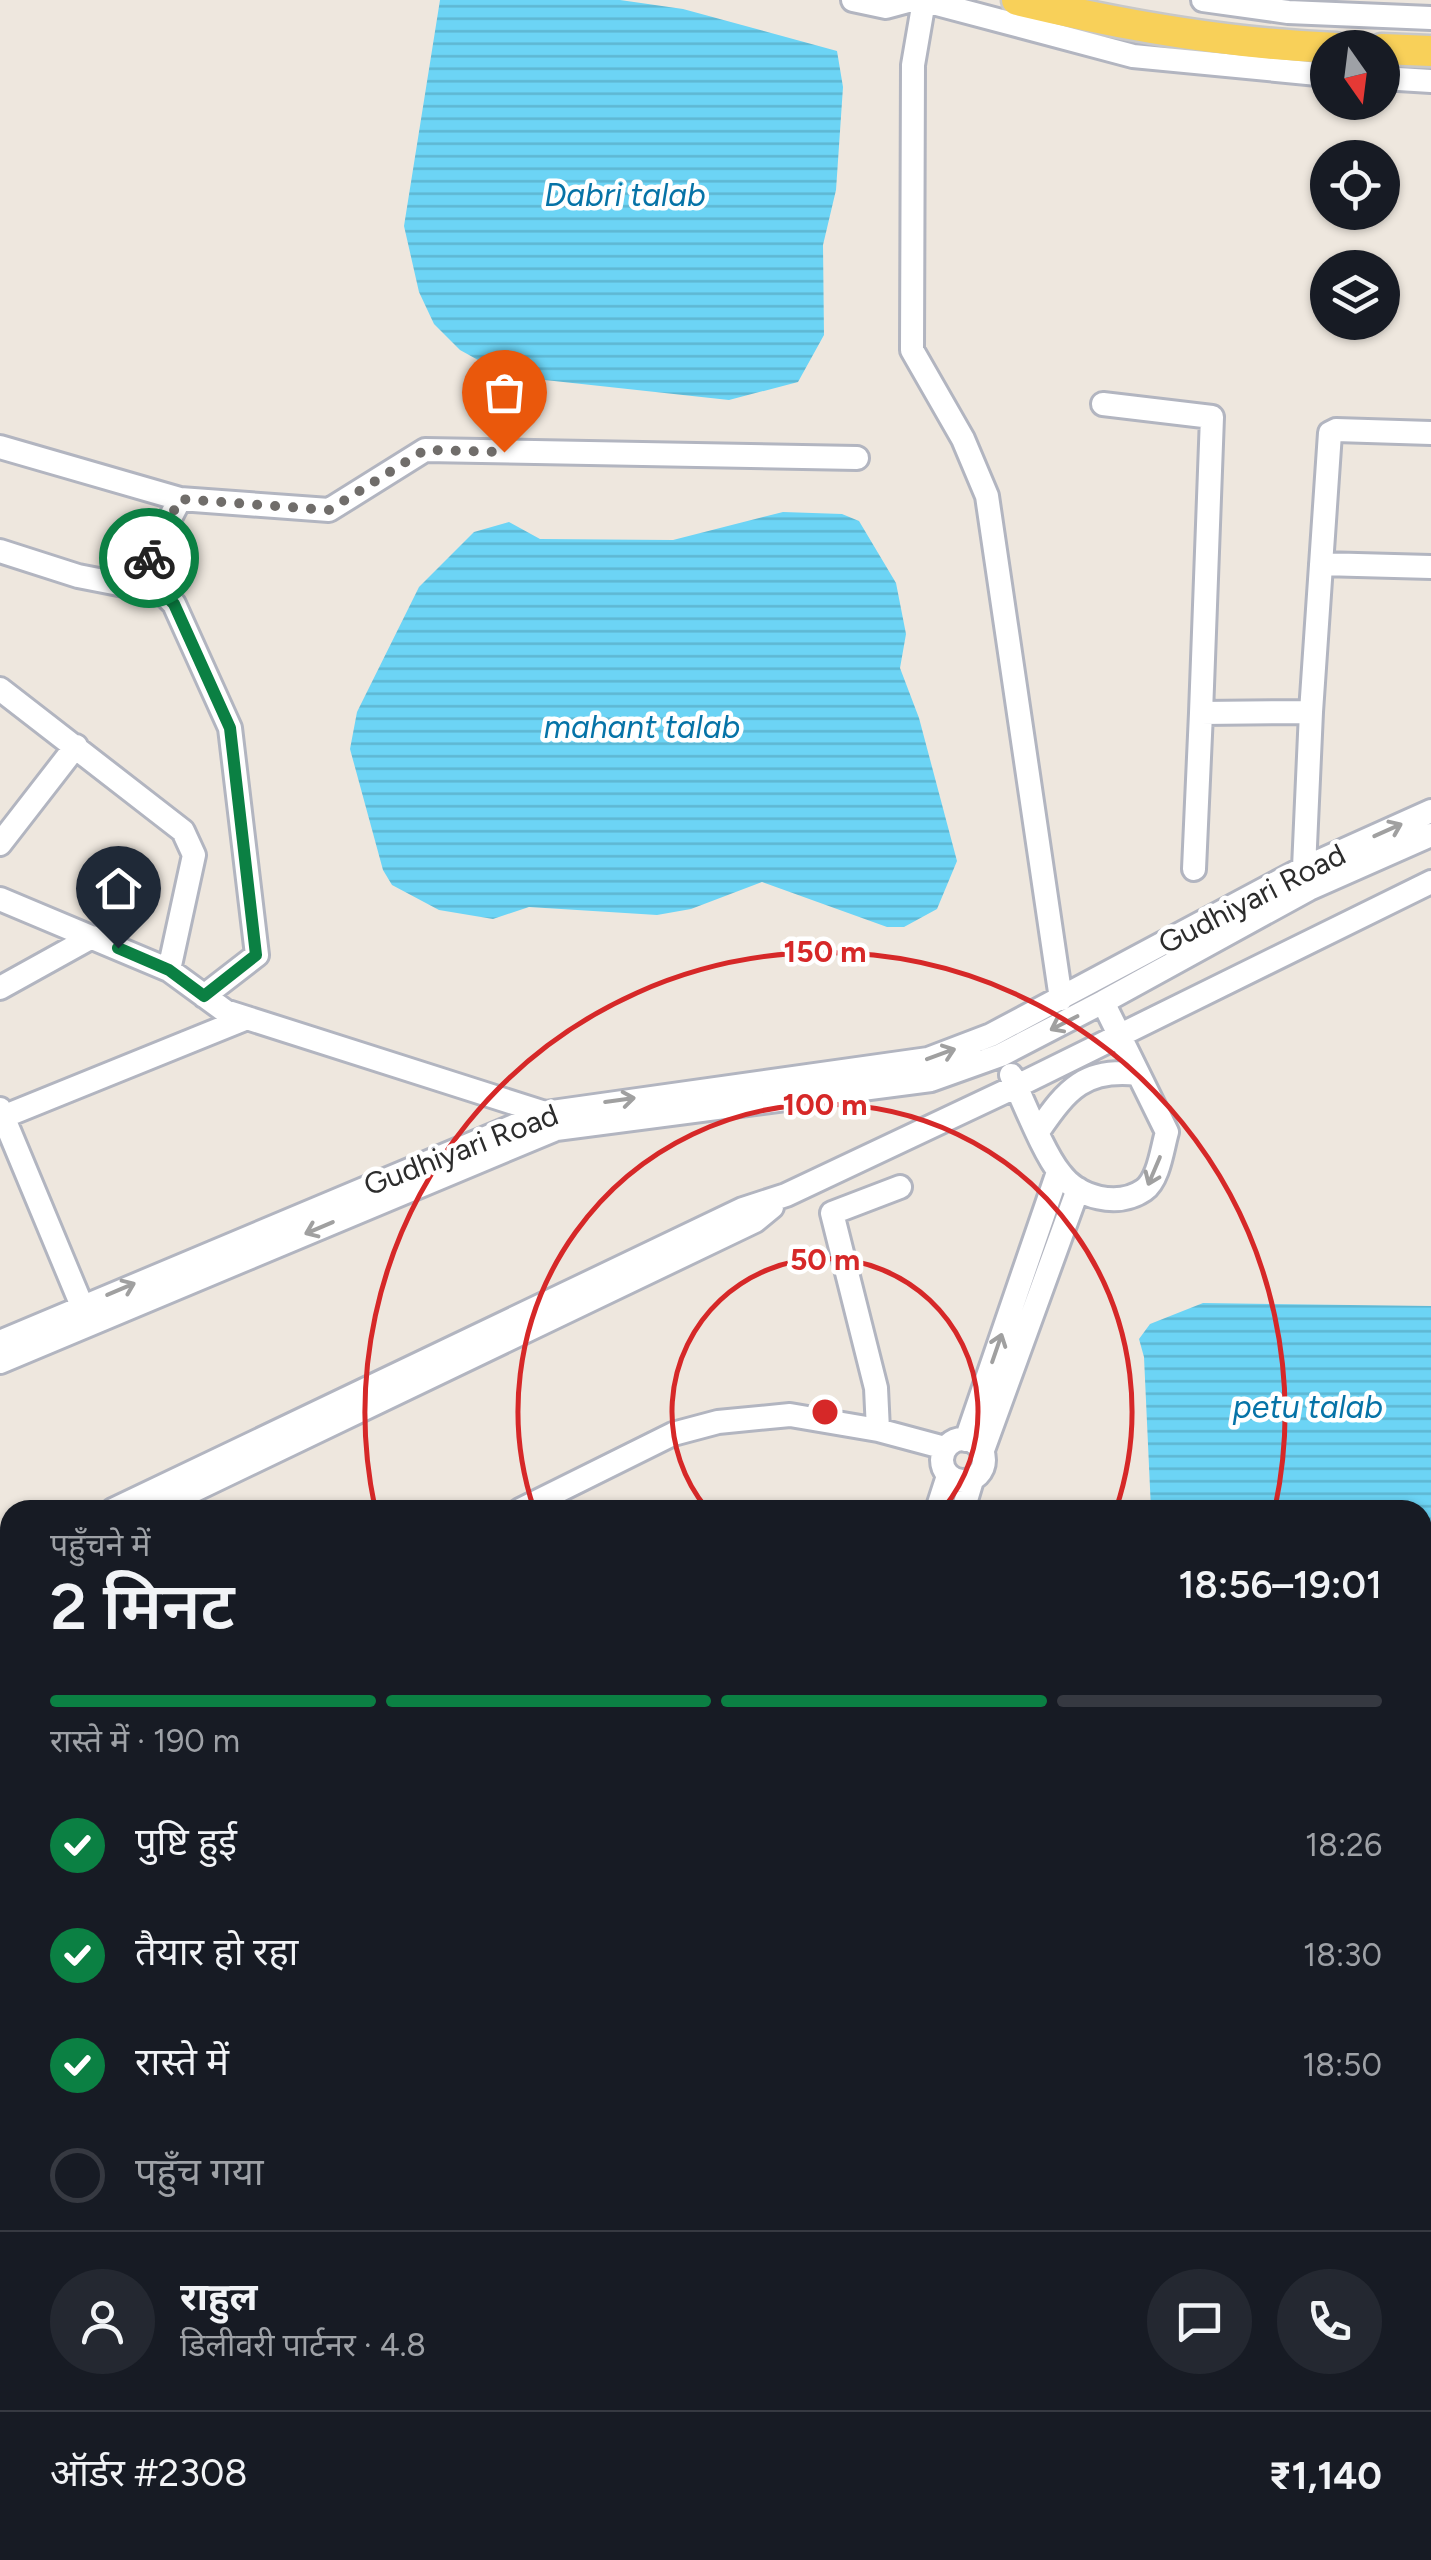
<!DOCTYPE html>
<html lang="hi">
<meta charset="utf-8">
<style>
body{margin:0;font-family:Figtree,"Noto Sans Devanagari",sans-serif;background:#242831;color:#f1f3f6;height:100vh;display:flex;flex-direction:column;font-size:38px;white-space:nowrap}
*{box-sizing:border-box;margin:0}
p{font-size:32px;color:#9ea1a6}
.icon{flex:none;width:55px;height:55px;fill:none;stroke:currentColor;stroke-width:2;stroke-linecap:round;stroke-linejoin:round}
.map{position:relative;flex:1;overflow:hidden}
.panel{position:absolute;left:0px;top:1500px;width:1432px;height:1060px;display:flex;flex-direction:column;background:#171b24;border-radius:30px 30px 0 0;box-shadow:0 2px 8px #0004}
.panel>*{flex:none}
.needle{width:65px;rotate:166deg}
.buttons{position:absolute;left:1310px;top:30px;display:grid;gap:20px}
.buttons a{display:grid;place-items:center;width:90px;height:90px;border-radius:50%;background:#171b24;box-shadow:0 2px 8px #0004;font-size:50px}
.pin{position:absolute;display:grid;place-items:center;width:85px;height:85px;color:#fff;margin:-102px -42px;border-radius:50% 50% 50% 0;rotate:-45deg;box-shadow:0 0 10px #0007}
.pin .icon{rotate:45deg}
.courier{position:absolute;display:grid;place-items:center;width:100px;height:100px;margin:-50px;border:8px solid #0b8043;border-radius:50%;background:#fff;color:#222;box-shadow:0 2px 12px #0007}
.head em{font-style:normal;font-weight:600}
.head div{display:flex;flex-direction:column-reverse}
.head{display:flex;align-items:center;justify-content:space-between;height:170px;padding:0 50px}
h1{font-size:65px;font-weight:600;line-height:75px}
.bar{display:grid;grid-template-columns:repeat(4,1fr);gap:15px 10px;align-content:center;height:120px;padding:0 50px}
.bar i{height:12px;border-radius:8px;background:#363941}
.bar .selected{background:#0b8043}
.bar p{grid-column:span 4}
.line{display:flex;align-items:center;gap:25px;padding:0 50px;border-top:2px solid #363941}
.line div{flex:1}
.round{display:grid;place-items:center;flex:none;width:105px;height:105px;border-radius:52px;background:#242831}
ol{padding:0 50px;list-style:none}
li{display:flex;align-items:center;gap:30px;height:110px}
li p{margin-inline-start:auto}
li .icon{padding:10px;border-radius:50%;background:#0b8043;color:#fff;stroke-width:4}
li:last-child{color:#9ea1a6}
li i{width:55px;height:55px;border:5px solid #363941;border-radius:50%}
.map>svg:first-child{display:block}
.water{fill:url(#water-rules)}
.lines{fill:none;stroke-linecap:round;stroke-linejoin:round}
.minor-casing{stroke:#b2b5c0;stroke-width:28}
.major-casing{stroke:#c8c8c8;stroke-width:35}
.minor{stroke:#fff;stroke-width:22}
.major{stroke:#f8d059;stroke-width:30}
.rail-casing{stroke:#a0a4b7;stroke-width:10}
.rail{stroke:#fff;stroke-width:6;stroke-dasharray:19;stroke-linecap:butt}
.oneway{stroke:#a0a0a0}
.done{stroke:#706d6a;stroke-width:10;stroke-dasharray:0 18}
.route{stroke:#0b8043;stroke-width:12}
.ring{fill:none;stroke:#d62828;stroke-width:5}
.labels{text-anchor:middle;stroke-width:9;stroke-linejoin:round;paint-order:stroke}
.street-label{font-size:30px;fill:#2c2c2c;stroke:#fff}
.water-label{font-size:32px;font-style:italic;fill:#0673a7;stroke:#fff}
.centre{fill:#d62828;stroke:#fff;stroke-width:5}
.ring-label{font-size:30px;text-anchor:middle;font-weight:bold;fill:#d62828;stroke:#fff;stroke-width:9;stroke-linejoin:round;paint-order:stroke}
</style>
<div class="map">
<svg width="1431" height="2560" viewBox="0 0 1431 2560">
<defs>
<pattern id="water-rules" width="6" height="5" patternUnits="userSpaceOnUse" patternTransform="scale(2.5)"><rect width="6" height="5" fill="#6cd4f5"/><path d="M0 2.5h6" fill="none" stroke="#5eb6d2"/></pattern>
</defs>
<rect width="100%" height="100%" fill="#eee7de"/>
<path class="water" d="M440 0H620L683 9 837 51 843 87 836 190 823 245 824 335 798 382 729 400 507 376 460 350 434 324 419 292 404 226Z
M783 512 842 514 859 521 896 583 906 634 900 668 919 718 957 861 937 909 904 927H887L762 882 691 909 657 915 529 907 493 919 439 910 392 885 383 870 350 749 357 712 419 587 474 532 509 522 540 539 673 540Z
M1203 1303 1431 1306V1701L1423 1703 1422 1510H1151L1144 1357 1139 1339 1150 1324Z
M10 2242V2477L0 2480V2248Z"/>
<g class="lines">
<g class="minor-casing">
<path id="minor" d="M853 0 886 7 912 0
M922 0 1133 56 1328 75
M1203 0 1288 12 1431 18
M924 1 913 65 912 350 963 439 987 496 1061 999
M1382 78 1431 81
M1103 404 1212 417 1201 713 1311 712 1304 868
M0 447 180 499 329 510 425 450 857 458
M0 551 78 576 124 585 142 572 180 499
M1321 564 1431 567
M142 572 174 604 230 728 257 955 204 996
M0 689 183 831 194 855 169 970
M1311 712 1330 433 1336 430 1431 433
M0 844 76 746
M1194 869 1201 713
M0 899 169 970 225 1011 545 1113 549 1118
M0 988 92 937
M1011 1075C1024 1102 1043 1152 1060 1173 1078 1198 1118 1208 1144 1190 1159 1179 1162 1149 1167 1132L1103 1002
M0 1109 87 1318
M0 1118 247 1018
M1039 1130C1067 1089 1085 1068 1138 1074
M0 1342 545 1113 928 1059 991 1035 1304 868 1431 811
M0 1362 556 1129 931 1080 1001 1055 1103 1002 1309 889 1431 835
M878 1430 876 1388 832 1213 900 1187
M942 1460a21 21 0 1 1 42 0a21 21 0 1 1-42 0Z
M966 1440 1058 1172
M983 1450 1078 1189
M113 1510 743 1209 786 1195 1017 1086 1431 882
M153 1510 755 1221 772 1207
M520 1510 673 1434 718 1422 790 1415 878 1430 945 1448
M937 1510 948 1476
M963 1510 972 1480
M0 1564 10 1559
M0 1583 10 1579
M0 1837 10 1854
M0 2214 10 2202
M1422 2445 1431 2436
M1330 2560 1332 2550"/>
</g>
<g class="major-casing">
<path id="major" d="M1017 0C1121 25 1228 44 1336 48
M1382 49 1431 51"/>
</g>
<use href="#minor" class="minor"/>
<use href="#major" class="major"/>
<g class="rail-casing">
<path id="rail" d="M1422 2100 1431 2092
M1422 2122 1431 2114
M958 2560 969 2550
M981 2560 992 2550"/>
</g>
<use href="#rail" class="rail"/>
</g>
<defs><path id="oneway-shaft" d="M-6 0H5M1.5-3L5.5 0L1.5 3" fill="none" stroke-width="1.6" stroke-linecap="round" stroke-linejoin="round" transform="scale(2.5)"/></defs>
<g class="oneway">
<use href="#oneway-shaft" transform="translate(1388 830) rotate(-24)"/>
<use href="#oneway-shaft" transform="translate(1064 1023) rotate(153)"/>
<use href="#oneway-shaft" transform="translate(941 1054) rotate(-20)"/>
<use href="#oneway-shaft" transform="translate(620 1100) rotate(-8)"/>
<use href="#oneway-shaft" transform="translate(1154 1171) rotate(113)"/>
<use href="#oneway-shaft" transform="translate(319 1228) rotate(157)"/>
<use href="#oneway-shaft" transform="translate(121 1289) rotate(-23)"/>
<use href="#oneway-shaft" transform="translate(997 1348) rotate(-71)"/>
</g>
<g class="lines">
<path class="done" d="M149 558 180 499 329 510 425 450 504 452"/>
<path class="route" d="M118 948 169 970 204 996 256 955 230 728 174 604 142 572 149 558"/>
</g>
<g class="ring">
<path d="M707 1509A153 153 0 1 1 943 1509"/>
<path d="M534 1509A307 307 0 1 1 1116 1509"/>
<path d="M375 1508A460 460 0 1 1 1275 1508"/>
</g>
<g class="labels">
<g class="street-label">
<text transform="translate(1252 899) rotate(-27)" y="10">Gudhiyari Road</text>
<text transform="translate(461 1150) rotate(-21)" y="10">Gudhiyari Road</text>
</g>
<g class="water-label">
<text x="625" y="206">Dabri talab</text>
<text x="642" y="738">mahant talab</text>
<text x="1308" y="1418">petu talab</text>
</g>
</g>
<circle cx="825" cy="1412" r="15" class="centre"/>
<g class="ring-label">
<text x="825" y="962">150 m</text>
<text x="825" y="1115">100 m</text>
<text x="825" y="1270">50 m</text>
</g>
</svg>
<div class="buttons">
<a><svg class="needle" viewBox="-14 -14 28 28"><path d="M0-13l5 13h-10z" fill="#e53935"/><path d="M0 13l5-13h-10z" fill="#9ea1a6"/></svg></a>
<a><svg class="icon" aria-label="locate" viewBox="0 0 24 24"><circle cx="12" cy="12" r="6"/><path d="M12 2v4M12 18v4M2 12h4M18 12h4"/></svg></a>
<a><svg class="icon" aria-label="layers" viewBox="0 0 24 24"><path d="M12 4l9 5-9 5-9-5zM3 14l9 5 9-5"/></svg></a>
</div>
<div class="pin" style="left:504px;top:452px;background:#ea580c"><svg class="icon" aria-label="bag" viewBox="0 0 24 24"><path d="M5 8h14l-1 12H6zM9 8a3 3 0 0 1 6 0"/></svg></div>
<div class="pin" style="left:118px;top:948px;background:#1f2937"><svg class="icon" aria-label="home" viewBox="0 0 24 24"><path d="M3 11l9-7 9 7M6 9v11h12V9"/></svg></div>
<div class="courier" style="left:149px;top:558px"><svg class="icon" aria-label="bike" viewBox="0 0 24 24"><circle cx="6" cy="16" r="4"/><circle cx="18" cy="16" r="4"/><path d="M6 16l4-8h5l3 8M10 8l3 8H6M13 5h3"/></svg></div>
<section class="panel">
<div class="head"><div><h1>2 मिनट</h1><p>पहुँचने में</p></div><em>18:56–19:01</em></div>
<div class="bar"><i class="selected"></i><i class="selected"></i><i class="selected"></i><i></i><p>रास्ते में · 190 m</p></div>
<ol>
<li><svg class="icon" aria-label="check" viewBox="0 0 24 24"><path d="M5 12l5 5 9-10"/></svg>पुष्टि हुई<p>18:26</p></li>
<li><svg class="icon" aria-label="check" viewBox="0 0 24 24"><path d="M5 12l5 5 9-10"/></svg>तैयार हो रहा<p>18:30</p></li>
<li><svg class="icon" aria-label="check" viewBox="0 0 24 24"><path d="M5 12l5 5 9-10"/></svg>रास्ते में<p>18:50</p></li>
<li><i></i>पहुँच गया</li>
</ol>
<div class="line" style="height:180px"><a class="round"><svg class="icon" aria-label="person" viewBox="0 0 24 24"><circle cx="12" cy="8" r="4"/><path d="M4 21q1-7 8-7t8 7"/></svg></a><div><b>राहुल</b><p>डिलीवरी पार्टनर · 4.8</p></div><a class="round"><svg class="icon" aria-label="chat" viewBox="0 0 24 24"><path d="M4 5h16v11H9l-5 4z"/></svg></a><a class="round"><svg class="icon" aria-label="phone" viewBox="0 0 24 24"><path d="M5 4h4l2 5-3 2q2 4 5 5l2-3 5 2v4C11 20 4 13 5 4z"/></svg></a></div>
<div class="line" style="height:130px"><div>ऑर्डर #2308</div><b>₹1,140</b></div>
</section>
</div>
